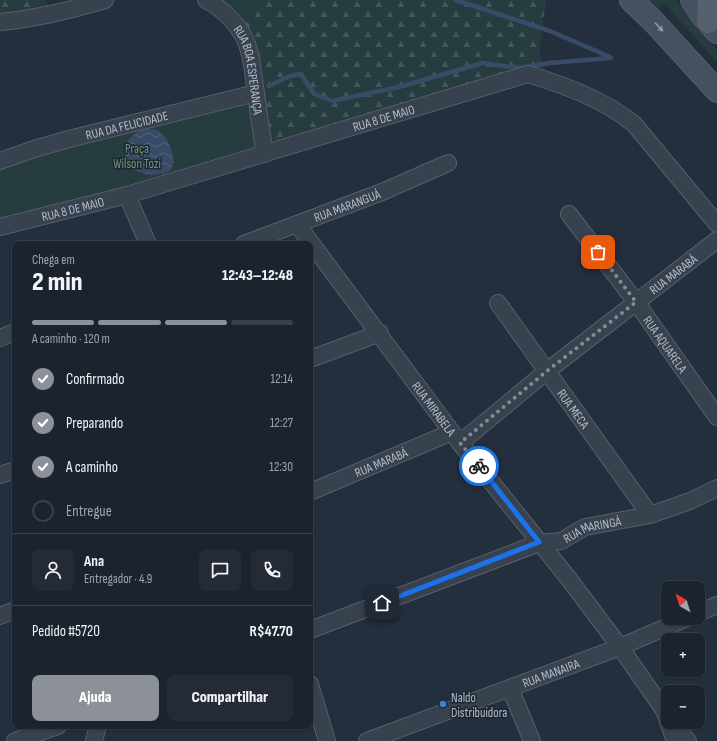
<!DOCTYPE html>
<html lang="pt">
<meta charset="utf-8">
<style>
body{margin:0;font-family:"Sofia Sans Condensed",sans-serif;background:#242b36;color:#f1f3f6;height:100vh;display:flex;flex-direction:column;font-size:15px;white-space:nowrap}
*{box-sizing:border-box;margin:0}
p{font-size:13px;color:#a0a4aa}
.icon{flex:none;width:22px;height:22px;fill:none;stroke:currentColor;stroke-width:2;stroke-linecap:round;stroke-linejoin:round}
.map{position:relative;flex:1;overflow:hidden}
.drawer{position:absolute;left:12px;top:241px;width:301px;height:488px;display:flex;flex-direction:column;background:#1b232e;border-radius:8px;box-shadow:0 1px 3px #0004,0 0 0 1px #39404a}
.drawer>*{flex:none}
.needle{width:26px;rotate:321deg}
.controls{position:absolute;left:661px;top:581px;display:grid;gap:8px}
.controls a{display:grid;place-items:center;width:44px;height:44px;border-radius:8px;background:#1b232e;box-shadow:0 1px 3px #0004,0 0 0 1px #39404a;font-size:20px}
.pin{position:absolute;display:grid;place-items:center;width:34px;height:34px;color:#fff;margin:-17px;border-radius:8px;box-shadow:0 2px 6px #0006}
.courier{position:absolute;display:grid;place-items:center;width:40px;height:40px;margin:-20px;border:3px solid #1a73e8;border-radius:50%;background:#fff;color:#222;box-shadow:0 1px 5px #0007}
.summary em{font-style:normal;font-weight:800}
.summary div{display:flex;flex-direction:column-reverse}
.summary{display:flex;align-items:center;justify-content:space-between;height:68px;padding:0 20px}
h1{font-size:26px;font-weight:800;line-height:30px}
.bar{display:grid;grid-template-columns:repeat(4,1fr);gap:6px 4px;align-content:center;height:48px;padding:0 20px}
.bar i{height:5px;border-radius:3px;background:#39404a}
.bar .active{background:#8c9099}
.bar p{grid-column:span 4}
.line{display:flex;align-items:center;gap:10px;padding:0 20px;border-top:1px solid #39404a}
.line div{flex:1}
.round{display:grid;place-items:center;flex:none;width:42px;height:42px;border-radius:8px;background:#242b36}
ol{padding:0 20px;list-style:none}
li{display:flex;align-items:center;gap:12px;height:44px}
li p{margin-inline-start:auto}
li .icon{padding:4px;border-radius:50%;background:#8c9099;color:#fff;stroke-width:4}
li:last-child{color:#a0a4aa}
li i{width:22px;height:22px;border:2px solid #39404a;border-radius:50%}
.cta{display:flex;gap:8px;margin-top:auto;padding:8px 20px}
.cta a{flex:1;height:46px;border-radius:8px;background:#8c9099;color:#fff;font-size:16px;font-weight:800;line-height:46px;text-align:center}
.cta a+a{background:#242b36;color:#f1f3f6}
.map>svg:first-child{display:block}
.green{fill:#263c3f}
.forest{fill:url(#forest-firs)}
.water{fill:url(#water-waves)}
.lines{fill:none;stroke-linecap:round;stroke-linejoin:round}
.stream{stroke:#394c67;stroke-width:4.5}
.street-casing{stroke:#565f6c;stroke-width:18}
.secondary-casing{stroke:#565f6c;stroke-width:24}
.primary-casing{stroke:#414a57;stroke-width:24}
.street{stroke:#38414e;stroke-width:16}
.secondary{stroke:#465061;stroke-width:22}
.primary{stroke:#56606e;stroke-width:22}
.oneway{fill:#8e96a5}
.done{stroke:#828b98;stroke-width:4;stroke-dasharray:0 7.2}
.route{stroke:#1a73e8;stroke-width:5}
.shop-dot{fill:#3f7fe0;stroke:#1d2633;stroke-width:1.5}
.labels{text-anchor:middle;stroke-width:3;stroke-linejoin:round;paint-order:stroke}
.street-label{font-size:13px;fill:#b4bcc9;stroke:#1d2633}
.park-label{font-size:13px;fill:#6b9a76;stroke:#1d2633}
.poi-label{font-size:13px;fill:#b4bcc9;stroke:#1d2633;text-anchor:start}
</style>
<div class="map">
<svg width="717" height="741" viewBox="0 0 717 741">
<defs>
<pattern id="forest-firs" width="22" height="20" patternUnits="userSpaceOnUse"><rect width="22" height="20" fill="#263c3f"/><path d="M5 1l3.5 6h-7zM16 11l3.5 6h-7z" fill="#435659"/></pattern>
<pattern id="water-waves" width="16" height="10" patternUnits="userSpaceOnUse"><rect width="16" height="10" fill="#394c67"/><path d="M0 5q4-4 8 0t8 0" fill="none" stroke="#53647b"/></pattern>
</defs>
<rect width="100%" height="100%" fill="#242f3e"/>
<path class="green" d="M213 0H255L249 16 243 22Z
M648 0H676L693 23 717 50V62L664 3 658 9Z
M251 93 255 140 254 151 0 223V164Z"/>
<path class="forest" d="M0 0H46L49 10 0 21Z
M255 0H546C545 17 534 55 545 69 454 87 364 116 275 141L267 139 243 22 249 16Z"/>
<path class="water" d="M149 128 159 131 167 139 171 149 174 162 170 171C153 178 138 175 125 163 125 140 127 135 149 128Z"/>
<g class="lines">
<path class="stream" d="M456 0 550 31 610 57
M269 86 290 76 301 74 314 94 332 101 399 87 483 63 520 68 550 63 611 58"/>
<g class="street-casing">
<g id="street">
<path id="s1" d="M206 0C222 8 241 27 247 44 252 58 253 73 255 87 258 109 261 132 265 154"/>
<path d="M0 22C35 19 71 10 105 0"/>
<path id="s2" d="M0 161 37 148 73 138 256 93"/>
<path d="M127 195 148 244"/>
<path id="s3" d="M569 214 636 302 717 417"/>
<path id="s4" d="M297 224 460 443 569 579 620 647 668 716"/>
<path id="s5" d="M0 227 127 195 528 74C566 86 603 99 634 124L717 224"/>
<path id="s6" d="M244 244 382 192 448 163"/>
<path id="s7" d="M498 303 650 515"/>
<path d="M0 338 15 332"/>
<path d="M310 359 380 333"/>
<path id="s8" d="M460 443 547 371 717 240"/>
<path d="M0 475 15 470"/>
<path id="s9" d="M310 492 452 432"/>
<path d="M698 613 717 605"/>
<path d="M0 616 15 610"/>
<path id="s10" d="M310 630 539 543 561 541 585 527 650 515 690 501 717 488"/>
<path d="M310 684 327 741"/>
<path d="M510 688 532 741"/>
<path d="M664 710 675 741"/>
<path d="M673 722 688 741"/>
<path d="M15 741 58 726"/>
<path d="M94 741 98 726"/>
<path id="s11" d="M367 741 620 647 687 618"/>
</g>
</g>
<g class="secondary-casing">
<path id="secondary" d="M631 0 653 21 717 91
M692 0 701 14 717 32"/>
</g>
<g class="primary-casing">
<path id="primary" d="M708 22 709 0"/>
</g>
<use href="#street" class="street"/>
<use href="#secondary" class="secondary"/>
<use href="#primary" class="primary"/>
</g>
<defs><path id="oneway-solid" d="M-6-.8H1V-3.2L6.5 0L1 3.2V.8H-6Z"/></defs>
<use class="oneway" href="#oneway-solid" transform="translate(659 27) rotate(47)"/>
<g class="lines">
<path class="done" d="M479 466 460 443 547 371 636 302 598 252"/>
<path class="route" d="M382 603 539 542 479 466"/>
</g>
<circle class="shop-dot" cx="443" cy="704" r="4"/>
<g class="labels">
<g class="street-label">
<text dy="5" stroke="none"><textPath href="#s1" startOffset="87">RUA BOA ESPERANÇA</textPath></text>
<text dy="5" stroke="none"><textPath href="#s5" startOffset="399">RUA 8 DE MAIO</textPath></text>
<text dy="5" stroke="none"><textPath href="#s2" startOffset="132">RUA DA FELICIDADE</textPath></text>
<text dy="5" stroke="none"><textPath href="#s6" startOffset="110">RUA MARANGUÁ</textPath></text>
<text dy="5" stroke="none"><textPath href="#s5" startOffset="75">RUA 8 DE MAIO</textPath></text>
<text dy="5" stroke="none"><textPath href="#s8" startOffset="272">RUA MARABÁ</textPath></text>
<text dy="5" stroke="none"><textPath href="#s3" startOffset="162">RUA AQUARELA</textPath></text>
<text dy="5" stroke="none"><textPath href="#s4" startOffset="230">RUA MIRABELA</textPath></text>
<text dy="5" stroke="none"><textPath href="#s7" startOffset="130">RUA MECA</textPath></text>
<text dy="5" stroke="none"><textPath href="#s9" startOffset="77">RUA MARABÁ</textPath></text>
<text dy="5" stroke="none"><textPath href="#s10" startOffset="301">RUA MARINGÁ</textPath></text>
<text dy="5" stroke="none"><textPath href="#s11" startOffset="196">RUA MANAIRA</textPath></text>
</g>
<g class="park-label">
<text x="137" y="153">Praça<tspan x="137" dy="15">Wilson Tozi</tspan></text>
</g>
<g class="poi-label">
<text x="451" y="702">Naldo<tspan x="451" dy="15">Distribuidora</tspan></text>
</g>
</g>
</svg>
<div class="controls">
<a><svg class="needle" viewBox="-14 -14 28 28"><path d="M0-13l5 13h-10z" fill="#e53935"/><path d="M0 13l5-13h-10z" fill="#a0a4aa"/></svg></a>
<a>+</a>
<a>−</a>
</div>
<div class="pin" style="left:598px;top:252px;background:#ea580c"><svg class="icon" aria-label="bag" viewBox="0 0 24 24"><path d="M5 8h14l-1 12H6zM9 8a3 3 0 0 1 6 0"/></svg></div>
<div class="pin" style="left:382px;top:603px;background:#1f2937"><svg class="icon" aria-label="home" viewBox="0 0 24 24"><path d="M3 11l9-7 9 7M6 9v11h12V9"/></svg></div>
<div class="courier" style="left:479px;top:466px"><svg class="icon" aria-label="bike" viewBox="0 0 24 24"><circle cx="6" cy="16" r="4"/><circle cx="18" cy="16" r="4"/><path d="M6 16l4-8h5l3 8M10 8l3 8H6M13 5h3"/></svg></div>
<section class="drawer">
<div class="summary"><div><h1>2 min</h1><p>Chega em</p></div><em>12:43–12:48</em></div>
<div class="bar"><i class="active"></i><i class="active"></i><i class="active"></i><i></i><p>A caminho · 120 m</p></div>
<ol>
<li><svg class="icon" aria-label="check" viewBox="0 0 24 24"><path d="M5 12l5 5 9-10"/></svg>Confirmado<p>12:14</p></li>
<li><svg class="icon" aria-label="check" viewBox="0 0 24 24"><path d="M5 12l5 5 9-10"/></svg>Preparando<p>12:27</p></li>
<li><svg class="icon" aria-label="check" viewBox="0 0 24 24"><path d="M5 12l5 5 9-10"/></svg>A caminho<p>12:30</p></li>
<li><i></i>Entregue</li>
</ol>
<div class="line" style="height:72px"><a class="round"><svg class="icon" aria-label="person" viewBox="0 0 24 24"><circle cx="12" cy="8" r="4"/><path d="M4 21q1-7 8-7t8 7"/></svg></a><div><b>Ana</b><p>Entregador · 4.9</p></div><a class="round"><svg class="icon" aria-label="chat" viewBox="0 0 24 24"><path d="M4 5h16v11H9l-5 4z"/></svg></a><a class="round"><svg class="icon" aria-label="phone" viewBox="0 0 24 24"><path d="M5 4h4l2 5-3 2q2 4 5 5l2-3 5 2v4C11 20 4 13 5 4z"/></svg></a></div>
<div class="line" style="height:52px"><div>Pedido #5720</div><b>R$47.70</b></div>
<div class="cta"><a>Ajuda</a><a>Compartilhar</a></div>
</section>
</div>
